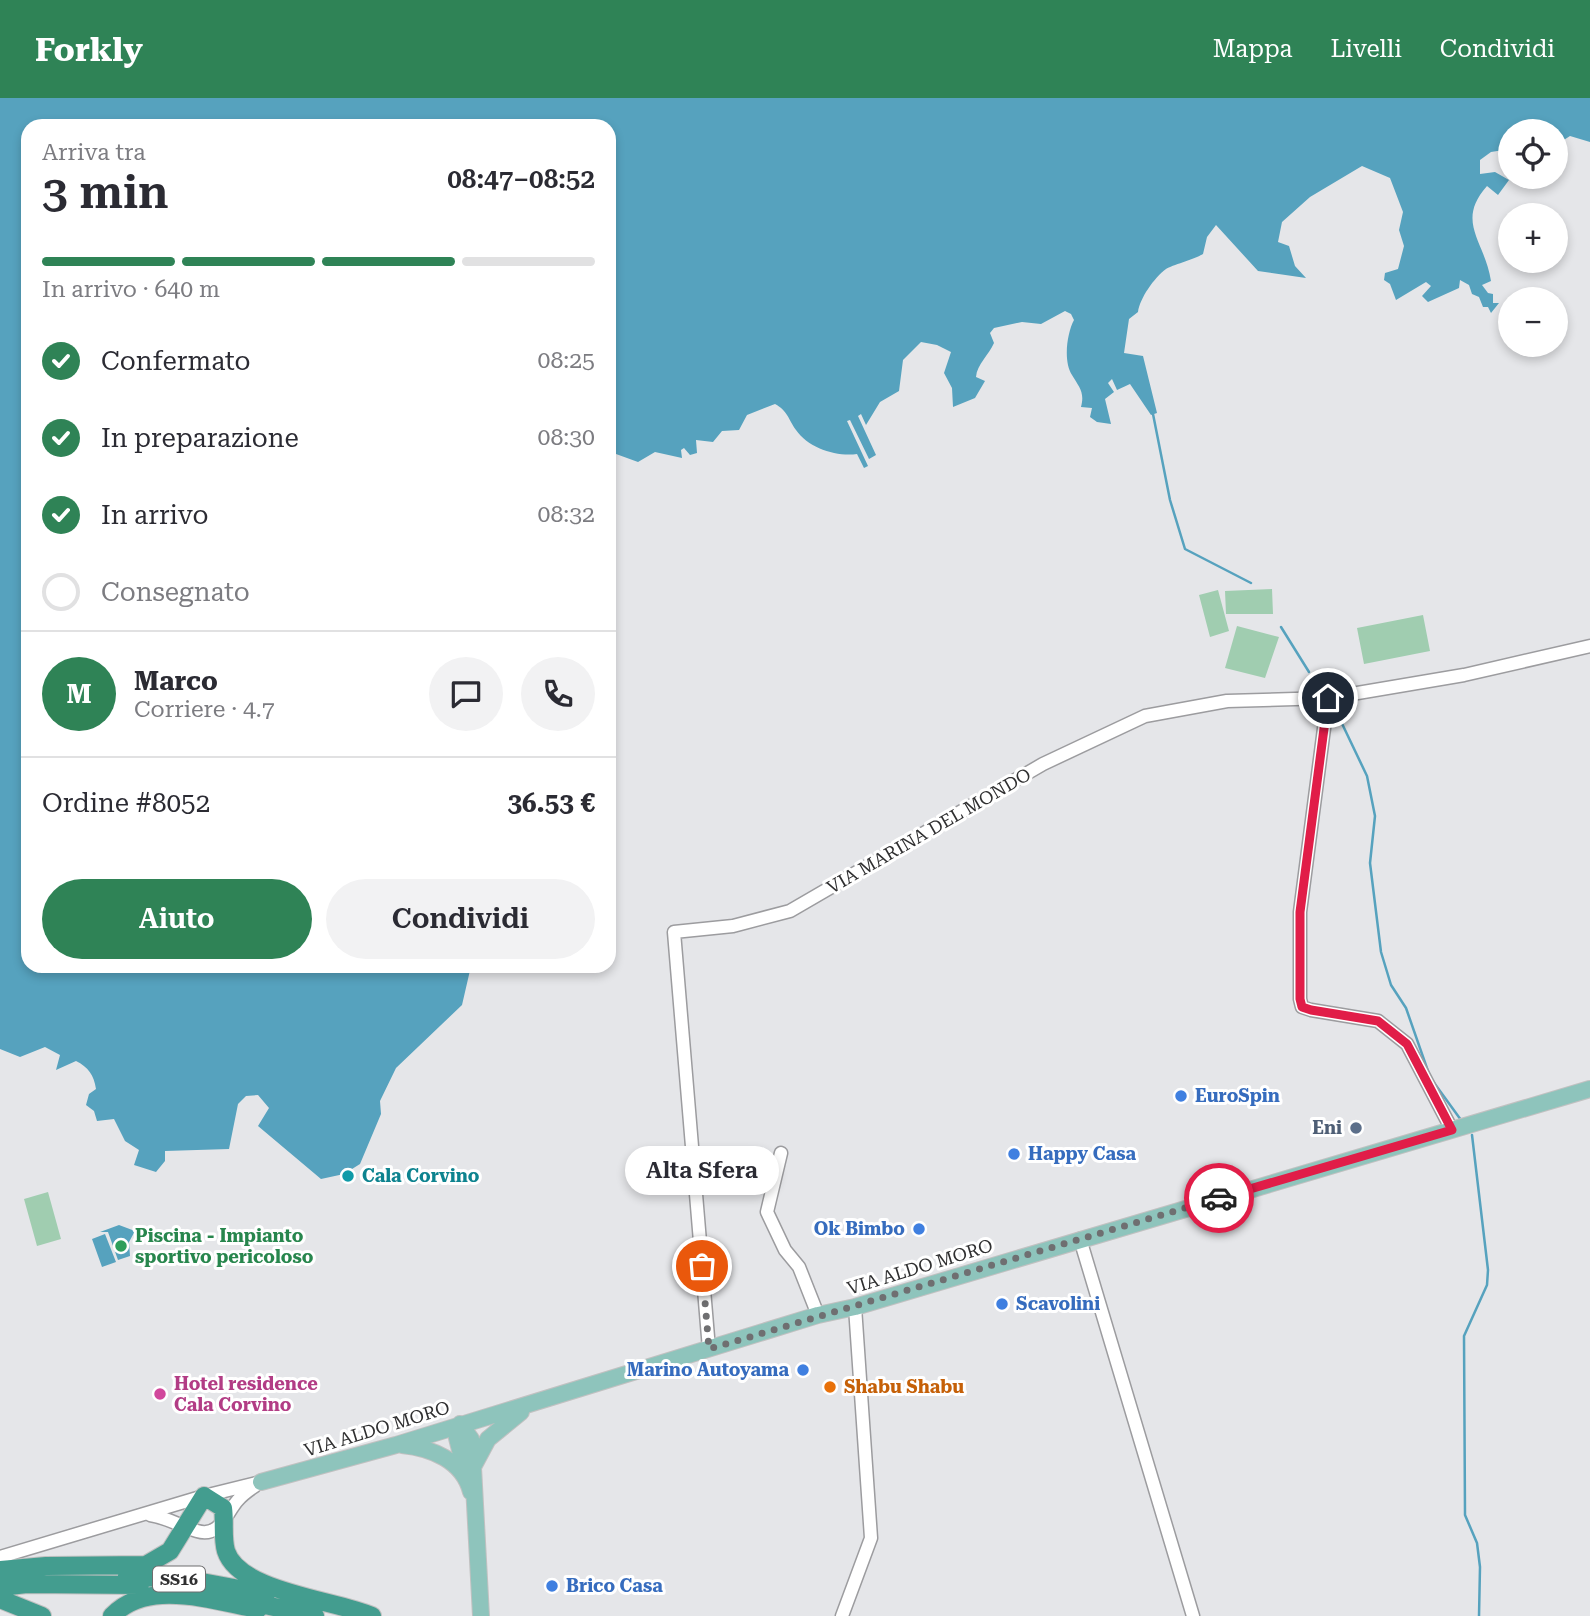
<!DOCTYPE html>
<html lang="it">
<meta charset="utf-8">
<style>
body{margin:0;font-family:"Roboto Serif",serif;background:#f2f2f3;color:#2b2b33;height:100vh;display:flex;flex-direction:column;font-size:26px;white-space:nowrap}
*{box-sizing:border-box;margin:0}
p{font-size:23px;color:#7c7c81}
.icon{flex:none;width:38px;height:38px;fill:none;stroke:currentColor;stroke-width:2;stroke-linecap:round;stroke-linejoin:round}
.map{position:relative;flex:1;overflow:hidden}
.side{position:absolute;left:21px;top:21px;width:595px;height:854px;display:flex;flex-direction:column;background:#fff;border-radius:21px;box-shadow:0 4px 10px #0003}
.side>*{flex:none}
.tools{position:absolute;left:1498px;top:21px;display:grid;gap:14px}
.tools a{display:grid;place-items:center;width:70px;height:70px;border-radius:50%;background:#fff;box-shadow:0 4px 10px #0003;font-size:35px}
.pin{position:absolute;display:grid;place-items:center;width:60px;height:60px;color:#fff;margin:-30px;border:4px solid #fff;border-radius:50%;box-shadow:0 2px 7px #0007}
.courier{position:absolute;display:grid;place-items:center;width:70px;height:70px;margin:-35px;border:5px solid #e11d48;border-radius:50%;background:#fff;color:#222;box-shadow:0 2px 9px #0007}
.bubble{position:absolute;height:49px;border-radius:24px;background:#fff;box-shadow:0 4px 10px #0003;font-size:23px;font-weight:600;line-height:49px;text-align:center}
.summary em{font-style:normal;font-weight:600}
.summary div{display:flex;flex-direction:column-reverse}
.summary{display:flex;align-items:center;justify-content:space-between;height:119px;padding:0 21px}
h1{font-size:46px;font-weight:600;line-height:52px}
.bar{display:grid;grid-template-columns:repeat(4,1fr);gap:10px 7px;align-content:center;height:84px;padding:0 21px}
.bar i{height:9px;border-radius:5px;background:#e1e1e2}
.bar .current{background:#2f8356}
.bar p{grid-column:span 4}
.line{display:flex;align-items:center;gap:18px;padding:0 21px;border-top:2px solid #e1e1e2}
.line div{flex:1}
.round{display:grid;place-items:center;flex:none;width:74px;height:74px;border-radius:37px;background:#f2f2f3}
ol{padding:0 21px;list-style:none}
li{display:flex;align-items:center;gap:21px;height:77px}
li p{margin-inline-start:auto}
li .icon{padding:7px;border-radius:50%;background:#2f8356;color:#fff;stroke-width:4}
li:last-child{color:#7c7c81}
li i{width:38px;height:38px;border:4px solid #e1e1e2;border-radius:50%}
.cta{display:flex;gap:14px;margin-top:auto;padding:14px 21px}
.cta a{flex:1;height:80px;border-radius:42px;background:#2f8356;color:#fff;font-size:28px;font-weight:600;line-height:80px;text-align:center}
.cta a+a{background:#f2f2f3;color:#2b2b33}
header{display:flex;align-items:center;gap:42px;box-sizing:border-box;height:98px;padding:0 35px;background:#2f8356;color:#fff}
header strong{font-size:33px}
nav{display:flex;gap:38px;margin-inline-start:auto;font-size:24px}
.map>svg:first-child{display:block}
.green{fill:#a0cdb0}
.water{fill:#56a2be}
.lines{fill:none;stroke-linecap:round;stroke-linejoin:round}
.stream{stroke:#56a2be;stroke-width:2.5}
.minor-casing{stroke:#9c9c9f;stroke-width:15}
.major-casing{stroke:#c1c1c1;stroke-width:18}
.highway-casing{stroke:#c1c1c1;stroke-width:20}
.minor{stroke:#fff;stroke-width:12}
.major{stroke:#8ec4bc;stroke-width:16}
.highway{stroke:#439d8f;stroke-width:18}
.done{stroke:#6f6f71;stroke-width:7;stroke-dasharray:0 12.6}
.route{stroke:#e11d48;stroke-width:9}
.shop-dot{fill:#3f7fe0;stroke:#fff;stroke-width:2.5}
.service-dot{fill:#5c6f8a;stroke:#fff;stroke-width:2.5}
.culture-dot{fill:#0f9aa8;stroke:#fff;stroke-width:2.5}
.leisure-dot{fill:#2e9e5b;stroke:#fff;stroke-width:2.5}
.food-dot{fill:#e8710a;stroke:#fff;stroke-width:2.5}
.hotel-dot{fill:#d1479c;stroke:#fff;stroke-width:2.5}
.labels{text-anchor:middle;stroke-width:6;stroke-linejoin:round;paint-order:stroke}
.shield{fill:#fff;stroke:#6d6d6e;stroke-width:2}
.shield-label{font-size:16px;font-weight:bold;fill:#2f2f30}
.street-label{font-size:18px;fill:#2f2f30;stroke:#fff}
.shop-label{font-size:18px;font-weight:bold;fill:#366cbe;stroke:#fff;text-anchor:start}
.service-label{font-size:18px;font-weight:bold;fill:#4e5e75;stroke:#fff;text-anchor:end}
.culture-label{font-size:18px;font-weight:bold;fill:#0d838f;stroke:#fff;text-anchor:start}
.leisure-label{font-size:18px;font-weight:bold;fill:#27864d;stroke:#fff;text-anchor:start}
.hotel-label{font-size:18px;font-weight:bold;fill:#b23c85;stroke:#fff;text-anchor:start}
.food-label{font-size:18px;font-weight:bold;fill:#c56008;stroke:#fff;text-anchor:start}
</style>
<header>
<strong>Forkly</strong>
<nav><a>Mappa</a><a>Livelli</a><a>Condividi</a></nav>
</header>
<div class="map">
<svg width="1590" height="1518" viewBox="0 0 1590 1518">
<rect width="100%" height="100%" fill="#e5e6e9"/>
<path class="green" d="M1272 491 1273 516H1226L1225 493Z
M1218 492 1229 533 1210 539 1199 497Z
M1423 517 1430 553 1364 566 1357 530Z
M1237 528 1279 539 1265 580 1225 570Z
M48 1094 61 1141 37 1148 24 1101Z"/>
<path class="water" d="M0 0H1590V44L1570 38 1556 47V33H1510V51L1491 54 1480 62V76L1495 74 1509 82 1498 97 1487 88C1455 124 1485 143 1491 183L1482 187 1488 195 1493 196V205H1499L1491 215 1488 209H1483L1479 199 1472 196 1469 187 1460 182 1459 190 1428 204 1422 198 1431 188 1426 184 1396 202 1390 186 1384 182 1385 175 1398 171 1404 148 1399 132 1403 114 1390 80 1362 68 1310 99 1282 124 1278 144 1289 148 1295 168 1306 180 1258 173 1216 127 1207 139 1203 156C1193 162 1172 167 1166 171 1154 180 1140 200 1138 214L1129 221 1124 255 1143 258 1157 315 1151 317 1130 286 1117 292 1112 281 1108 285 1114 294 1105 301 1111 326 1097 324 1090 319 1092 310 1081 309C1085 294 1079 289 1072 277 1063 263 1067 235 1074 222L1071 216 1065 213 1041 226 1022 224 994 230 990 235 994 245C989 257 977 266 976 279L985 283 975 300 953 309 952 290 944 275 951 254 937 247 921 244 903 262 899 293 880 304 866 327 861 316 858 318 876 357 869 361 850 322 847 323 868 368 864 370 857 356C837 359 808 350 796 332 788 321 788 313 775 306L747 317 739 332 722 333 713 344 696 342 697 355 690 357 684 350 681 352 682 360 655 354 638 364 616 356 609 361V28H28V868H471L462 907 396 970 380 1003 381 1016 360 1066 344 1076 321 1081 258 1028 269 1010 258 997 246 998 238 1006 229 1051 165 1053V1063L156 1074 134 1067 139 1052 125 1043 114 1021 97 1023 94 1013 86 1007 89 996 96 991C94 977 88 969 76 963L56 972 60 957 45 949 20 959 0 951Z
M119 1127 135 1133 129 1144 130 1158 118 1162 108 1134H100Z
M105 1136 116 1164 102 1169 92 1141Z"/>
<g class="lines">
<path class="stream" d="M1153 316 1170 402 1185 451 1251 485
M1281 529 1309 574
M1336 613 1367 678 1375 718 1370 765 1381 854 1391 887 1406 910 1429 976
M1432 982 1461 1022
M1472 1037 1488 1172 1487 1187 1464 1238 1465 1417 1477 1445 1480 1469 1479 1518"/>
<g class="minor-casing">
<path id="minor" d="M1328 600 1300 814V901L1302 909 1311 912 1378 923 1407 946 1452 1032
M781 1055 767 1114 785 1152 799 1169 818 1217
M1080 1141 1193 1518
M709 1251 674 834 733 828 790 813 1043 666 1145 618 1227 603 1328 600 1464 577 1590 548
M150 1417C168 1420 180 1428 197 1433 220 1440 226 1415 238 1402 243 1396 249 1392 255 1388
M0 1459 204 1398 261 1384
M842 1518 871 1440 855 1209"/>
</g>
<g class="major-casing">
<path id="major" d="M402 1347C431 1350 463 1362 471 1394
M467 1380 457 1340 460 1326 471 1341 473 1369
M261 1384 396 1347 818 1217 855 1209 1590 991
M481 1518 473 1369 488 1341 521 1314"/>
</g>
<g class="highway-casing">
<path id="highway" d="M0 1472 46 1468 146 1467 170 1453 204 1398 223 1410C225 1424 222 1439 226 1453 239 1494 335 1502 372 1518
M127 1478 191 1482 266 1496
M0 1489 27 1486 140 1487
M0 1501 42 1518
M247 1503 315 1518
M112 1518C148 1480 213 1503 258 1511"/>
</g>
<use href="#minor" class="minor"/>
<use href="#major" class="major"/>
<use href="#highway" class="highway"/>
</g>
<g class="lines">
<path class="done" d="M702 1168 709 1251 1219 1100"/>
<path class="route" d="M1219 1100 1452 1032 1407 946 1378 923 1311 912 1302 909 1300 901V814L1328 600"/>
</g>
<g class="shop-dot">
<circle cx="1181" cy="998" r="7"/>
<circle cx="1014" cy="1056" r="7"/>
<circle cx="919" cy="1131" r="7"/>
<circle cx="1002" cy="1206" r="7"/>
<circle cx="803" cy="1272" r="7"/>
<circle cx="552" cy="1488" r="7"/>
</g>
<circle class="service-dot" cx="1356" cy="1030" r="7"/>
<circle class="culture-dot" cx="348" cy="1078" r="7"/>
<circle class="leisure-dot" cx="121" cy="1148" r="7"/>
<circle class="food-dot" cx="830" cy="1289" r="7"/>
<circle class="hotel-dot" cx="160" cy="1296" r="7"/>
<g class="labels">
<rect class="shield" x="153" y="1468.5" width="52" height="25" rx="5"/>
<g class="shield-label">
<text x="179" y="1487">SS16</text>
</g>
<g class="street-label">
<text transform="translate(929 733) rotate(-30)" y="6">VIA MARINA DEL MONDO</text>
<text transform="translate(920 1169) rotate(-17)" y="6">VIA ALDO MORO</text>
<text transform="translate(377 1331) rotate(-17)" y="6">VIA ALDO MORO</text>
</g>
<g class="shop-label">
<text x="1195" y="1004">EuroSpin</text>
<text x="1028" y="1062">Happy Casa</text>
<text x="905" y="1137" text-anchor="end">Ok Bimbo</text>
<text x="1016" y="1212">Scavolini</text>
<text x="789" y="1278" text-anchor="end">Marino Autoyama</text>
<text x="566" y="1494">Brico Casa</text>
</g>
<g class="service-label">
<text x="1342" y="1036">Eni</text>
</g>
<g class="culture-label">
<text x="362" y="1084">Cala Corvino</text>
</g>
<g class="leisure-label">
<text x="135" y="1144">Piscina - Impianto<tspan x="135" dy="21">sportivo pericoloso</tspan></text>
</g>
<g class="hotel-label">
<text x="174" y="1292">Hotel residence<tspan x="174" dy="21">Cala Corvino</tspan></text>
</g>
<g class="food-label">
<text x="844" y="1295">Shabu Shabu</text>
</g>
</g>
</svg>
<div class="tools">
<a><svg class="icon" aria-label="locate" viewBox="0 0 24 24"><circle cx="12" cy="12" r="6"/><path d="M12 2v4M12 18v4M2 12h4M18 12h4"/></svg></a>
<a>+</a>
<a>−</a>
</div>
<div class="pin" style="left:702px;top:1168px;background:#ea580c"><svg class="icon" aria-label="bag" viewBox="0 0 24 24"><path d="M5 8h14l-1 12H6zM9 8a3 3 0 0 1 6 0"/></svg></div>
<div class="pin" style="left:1328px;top:600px;background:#1f2937"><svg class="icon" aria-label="home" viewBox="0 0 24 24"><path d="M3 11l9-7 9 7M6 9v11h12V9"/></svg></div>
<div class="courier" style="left:1219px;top:1100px"><svg class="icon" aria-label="car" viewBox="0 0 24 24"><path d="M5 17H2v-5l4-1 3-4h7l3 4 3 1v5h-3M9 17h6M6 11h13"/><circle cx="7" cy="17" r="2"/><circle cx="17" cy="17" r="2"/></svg></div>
<div class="bubble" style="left:625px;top:1048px;width:154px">Alta Sfera</div>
<section class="side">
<div class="summary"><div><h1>3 min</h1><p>Arriva tra</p></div><em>08:47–08:52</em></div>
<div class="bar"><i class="current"></i><i class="current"></i><i class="current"></i><i></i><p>In arrivo · 640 m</p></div>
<ol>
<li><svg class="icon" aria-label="check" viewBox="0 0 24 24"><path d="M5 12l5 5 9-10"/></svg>Confermato<p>08:25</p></li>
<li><svg class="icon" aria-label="check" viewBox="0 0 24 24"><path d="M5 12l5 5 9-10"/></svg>In preparazione<p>08:30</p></li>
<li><svg class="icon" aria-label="check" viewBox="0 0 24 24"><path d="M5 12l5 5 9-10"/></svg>In arrivo<p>08:32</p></li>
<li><i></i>Consegnato</li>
</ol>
<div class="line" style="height:126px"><b class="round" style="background:#2f8356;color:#fff">M</b><div><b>Marco</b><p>Corriere · 4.7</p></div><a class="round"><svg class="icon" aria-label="chat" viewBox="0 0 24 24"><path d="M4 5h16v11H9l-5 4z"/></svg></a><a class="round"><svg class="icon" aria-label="phone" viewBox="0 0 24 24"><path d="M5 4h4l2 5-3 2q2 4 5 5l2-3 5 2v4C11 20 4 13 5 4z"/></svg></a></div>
<div class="line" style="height:91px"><div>Ordine #8052</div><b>36.53 €</b></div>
<div class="cta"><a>Aiuto</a><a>Condividi</a></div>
</section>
</div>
